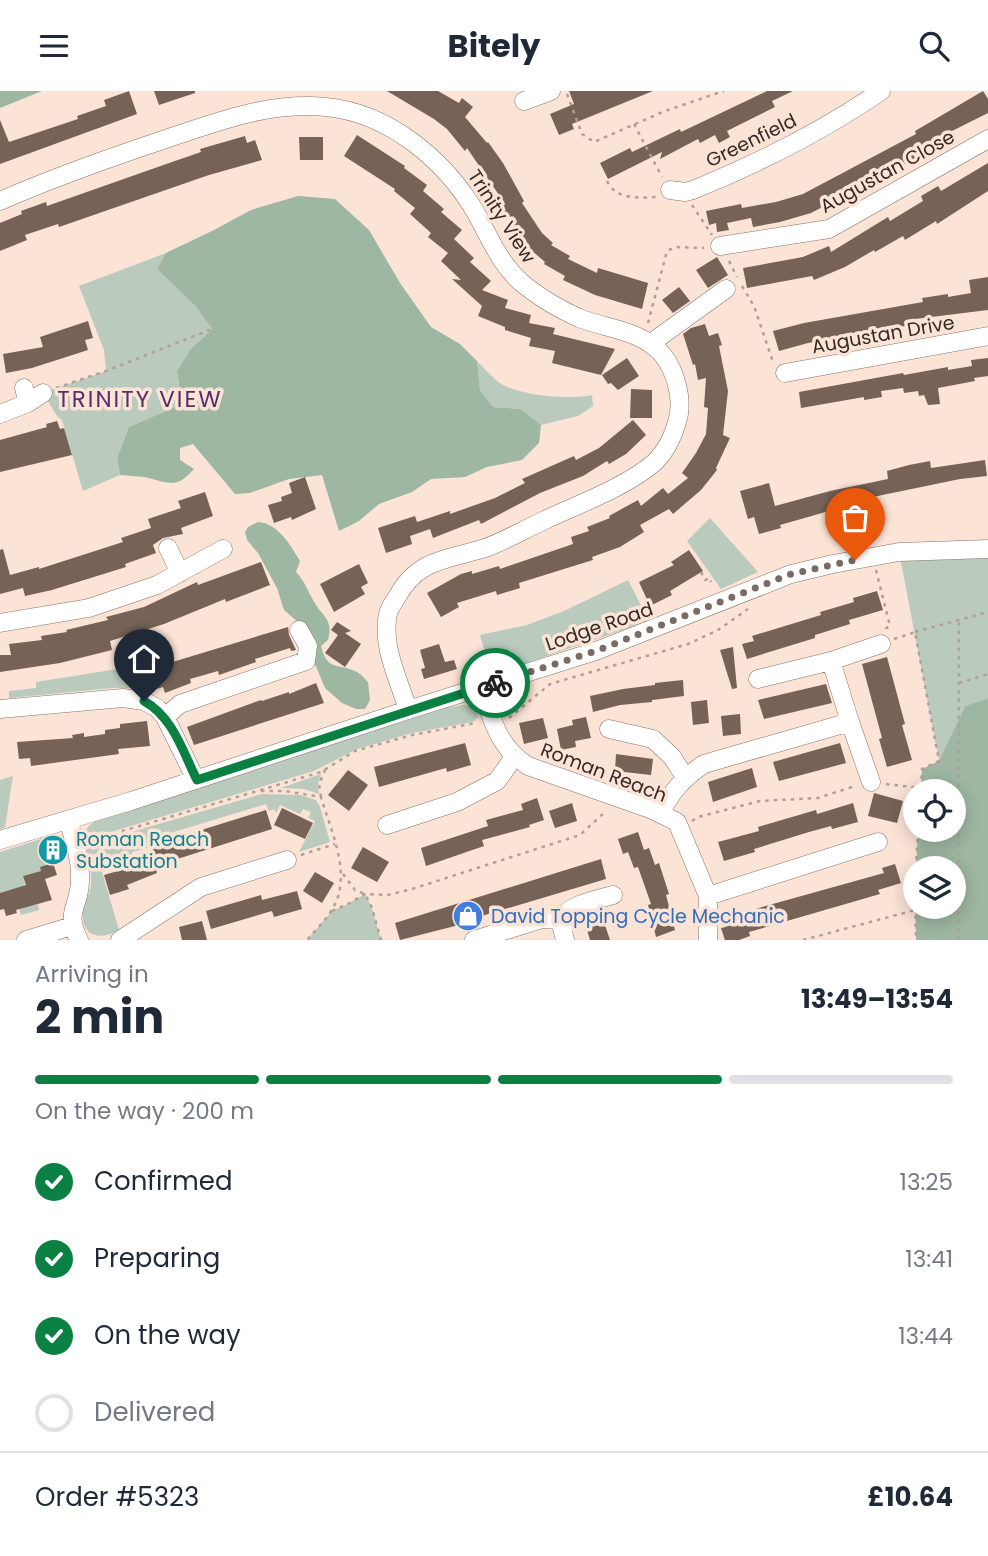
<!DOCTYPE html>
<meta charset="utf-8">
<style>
body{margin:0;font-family:Poppins,sans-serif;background:#f6f6f7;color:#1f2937;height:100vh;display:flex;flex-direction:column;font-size:26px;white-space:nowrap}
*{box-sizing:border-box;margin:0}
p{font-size:23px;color:#747a83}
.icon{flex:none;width:38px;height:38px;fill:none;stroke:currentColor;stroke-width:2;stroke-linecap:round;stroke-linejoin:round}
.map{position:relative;height:849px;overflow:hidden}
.details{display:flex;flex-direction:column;background:#fff;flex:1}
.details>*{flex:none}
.fabs{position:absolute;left:903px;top:688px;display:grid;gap:14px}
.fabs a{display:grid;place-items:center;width:63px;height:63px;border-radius:50%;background:#fff;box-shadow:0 4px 18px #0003;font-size:35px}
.pin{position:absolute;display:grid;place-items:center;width:60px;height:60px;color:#fff;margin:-72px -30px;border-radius:50% 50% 50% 0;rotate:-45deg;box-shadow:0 0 7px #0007}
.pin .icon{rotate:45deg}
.courier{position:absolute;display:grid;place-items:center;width:70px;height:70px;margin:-35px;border:5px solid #0b8043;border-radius:50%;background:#fff;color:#222;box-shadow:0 2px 9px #0007}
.headline em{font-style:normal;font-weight:700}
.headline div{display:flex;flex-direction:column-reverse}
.headline{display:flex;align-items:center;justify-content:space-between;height:119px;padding:0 35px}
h1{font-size:46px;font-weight:700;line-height:52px}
.bar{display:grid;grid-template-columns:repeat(4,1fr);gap:10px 7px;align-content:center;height:84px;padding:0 35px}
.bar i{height:9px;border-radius:5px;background:#e0e1e3}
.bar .selected{background:#0b8043}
.bar p{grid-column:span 4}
.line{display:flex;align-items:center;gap:18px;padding:0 35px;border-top:2px solid #e0e1e3}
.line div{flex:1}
ol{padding:0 35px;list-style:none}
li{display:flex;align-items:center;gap:21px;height:77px}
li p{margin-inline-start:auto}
li .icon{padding:7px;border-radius:50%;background:#0b8043;color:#fff;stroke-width:4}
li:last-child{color:#747a83}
li i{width:38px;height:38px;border:4px solid #e0e1e3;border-radius:50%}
header{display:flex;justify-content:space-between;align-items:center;height:91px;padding:0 35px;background:#fff;font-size:32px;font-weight:700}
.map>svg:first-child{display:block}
.green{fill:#bacabd}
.forest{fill:#9db7a2}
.building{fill:#766257}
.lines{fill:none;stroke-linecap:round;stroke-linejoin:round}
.minor-casing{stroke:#887368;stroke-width:19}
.path{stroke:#b29f95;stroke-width:2.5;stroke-dasharray:3.5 5;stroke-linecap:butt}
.minor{stroke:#fff;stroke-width:18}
.done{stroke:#7a6b64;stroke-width:7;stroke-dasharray:0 12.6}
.route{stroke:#0b8043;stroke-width:9}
.labels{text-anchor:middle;stroke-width:7;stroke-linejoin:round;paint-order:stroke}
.street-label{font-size:19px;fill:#342b26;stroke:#fbe3d6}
.culture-label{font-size:19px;fill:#0d838f;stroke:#fbe3d6;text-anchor:start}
.shop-label{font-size:19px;fill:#366cbe;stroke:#fbe3d6;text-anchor:start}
.quarter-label{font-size:23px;letter-spacing:2px;fill:#53316a;stroke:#fbe3d6}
</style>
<header><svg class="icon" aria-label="menu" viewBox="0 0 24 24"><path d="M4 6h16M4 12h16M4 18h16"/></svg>Bitely<svg class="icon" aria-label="search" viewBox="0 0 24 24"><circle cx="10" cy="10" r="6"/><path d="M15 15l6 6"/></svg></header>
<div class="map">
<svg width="988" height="849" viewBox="0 0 988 849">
<rect width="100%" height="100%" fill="#fbe3d6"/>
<path class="green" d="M166 162 157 178 197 217 212 238 190 259 177 280 182 313 129 336 117 367 120 384 83 400 62 329 57 325 43 302 106 280 104 259 79 195Z
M477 270C484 277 490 284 497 290 516 305 569 309 592 304L593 315 578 325 541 334 521 318 493 316 480 299Z
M710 427 758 481 721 498 687 450Z
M988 458V607L965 615 939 670 899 461Z
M628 489 649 530 491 584 480 544 527 534 564 520Z
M124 577 132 597H112L9 607V600L36 597V591Z
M462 614 470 615 479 625 473 631 412 642 357 658 314 680 84 749C83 738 90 734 98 728L446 617Z
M321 683 318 694 319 703 304 698 281 697Z
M13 685 5 736 0 738V689Z
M262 703 300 704 316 709 320 716 330 751 299 761 315 730 308 727 311 721 303 718 300 723 280 714 276 722 274 718 269 720 266 713 164 744V748L147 753 148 757 132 761V765L119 769 121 775 102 781 119 839C105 848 83 848 83 826 82 815 89 805 91 794 92 782 89 768 86 756L90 753Z
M44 747 53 772 41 776V780L23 785 25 793 22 797 35 814 38 813 39 819 21 824 13 798 0 802V761Z
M365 803 372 817 381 849H307L332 820 348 813Z"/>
<path class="forest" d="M0 0H42L0 17Z
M298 105 335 108 369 139 400 192 431 236 460 253 477 270 480 299 493 316 521 318 541 334 539 352 522 369 487 376 465 386 431 388 412 401 379 413 359 430 339 440 322 384 289 388 250 402 235 403 193 353 180 357V369L194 378C177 397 171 393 149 387 140 385 130 385 120 384L117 367 129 336 182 313 177 280 190 259 212 238 197 217 157 178 166 162 214 139 251 119Z
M258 431C278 432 291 455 300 470L296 481C305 491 307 498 313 509 321 525 334 527 328 549L321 555C327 580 337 572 355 580 360 582 364 587 368 591L370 609 365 618H356L342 612 325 597 314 571 316 563 313 549 307 539 284 519 277 497 258 462 247 449 245 441 248 436Z
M988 607V849H916L915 790V816H954V777H916L918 739 954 738V700H921L922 678 939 670 965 615Z"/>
<path class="building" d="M129 0 137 23 0 73V29L9 51 78 28 77 25 106 15 104 9Z
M154 0H195V2L159 14Z
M387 0H438L459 12 462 7 473 16 465 26 487 52 488 51 503 72 524 110 522 112 542 142 553 152 551 154 570 165 568 168 597 182 598 177 648 192 642 218 595 204 563 189 565 185 544 173 545 171 524 153 496 106 499 104 467 57 465 60 447 38 434 28Z
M569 0H653L572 33 574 38 559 44 550 23 574 13Z
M767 0H793L772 10 775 16 727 40 730 46 719 52 715 44 700 52 698 48 660 68 662 61 608 88 600 72 630 57 632 61 680 38 681 41Z
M983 0 988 8V22L946 43 947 45 922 59 924 63 811 122 780 131 753 136 751 127 727 132 729 139 717 141 716 132 709 134 706 120 741 113 742 117 776 111 803 103 916 43 915 40Z
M357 44 405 75 404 77 427 94 423 100 444 118 441 121 462 139 454 148 474 167 470 171 491 190 482 199 508 209 505 217 531 224 529 232 555 237 553 243 615 258 601 284 552 272 555 260 529 255 531 247 505 239V236L478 225 482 215 452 188 461 189 441 170 448 162 428 146 431 142 410 123 415 117 394 100 395 98 344 65Z
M245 45 247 52 255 49 262 69 209 84 59 136 58 133 25 144 27 149 0 160V132L22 123 21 120 46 111 47 115 172 71 201 61 200 58Z
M299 46H323V69H300Z
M988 72V100L937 133 936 130 905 149 903 145 875 161 874 159 845 176 814 189 812 185 747 197 743 177 803 166 829 155 831 161 888 126 890 130 923 110 921 105 938 95 941 100Z
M717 166 728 184 708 197 696 179Z
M988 186V219L915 228 916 233 808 252 779 260 773 240 804 232 923 211 922 207 948 203V206L971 202 969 189Z
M679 196 690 210 673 222 662 209Z
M88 230 93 247 85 249 88 259 32 277 6 282 3 263 43 256 40 246Z
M705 233 709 245 718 242 722 254 719 255 728 300 723 344 730 347 716 377 717 379 701 399 673 423 669 418 640 434 644 441 620 456 592 466 593 469 519 492 520 497 497 504 496 500 457 512 459 516 441 526 427 502 461 483 472 480V483L499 475 500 478 573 453 571 446 589 440 587 436 610 427 609 425 638 409 641 415 663 397 668 403 688 387 682 382 696 362 706 343 708 317 704 316 706 287 698 289 695 273 693 274 683 243 691 237Z
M627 267 639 285 618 299 611 292 608 293 602 284Z
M988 267V285L974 287 975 290 938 297 940 313 928 314 924 304 919 305 918 300 904 302 903 297 881 300 882 306 864 309V306L801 317 799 301 903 282 904 284 948 276V279L972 275 971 269Z
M631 298 652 299V327H630Z
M633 329 646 344 626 363 609 373 607 370 583 385 540 402 481 433 479 429 433 447 430 438 410 445 412 453 386 462 378 437 415 425 417 431 450 420V423L495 407 525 392 522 388 574 365 576 369 599 357Z
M57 330 60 338 64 337 72 364 0 381V349L47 336 46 333Z
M985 369 987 385 960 388 868 407 853 411 855 418 837 422 836 418 780 434 781 437 759 443 754 426 748 428 740 400 769 392 775 415 830 400 888 388 887 380 909 374 930 370 931 377Z
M305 386 316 418 292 429 291 426 274 432 268 414 282 410 281 406 292 402 289 392Z
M205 401 213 425 181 437 183 443 163 447 153 454 156 462 125 473 126 476 52 499 25 505 23 497 0 503V459L3 458 10 484 39 476V478L123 451 121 447 151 437 148 428 181 417 178 410Z
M689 459 703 480 670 500 672 504 650 515 639 491 674 474 671 471Z
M261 471 270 494 226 511 225 508 164 533 110 550 112 559 60 572 0 581V564H11L9 553 42 549 41 545 67 541 66 539 108 529 106 526 144 516 197 491 198 494Z
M359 473 368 492 361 496 365 503 334 521 320 493Z
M877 500 883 519 849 529 850 533 815 544V547L747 568 742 553 754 550 752 545 821 524 820 521 854 511 853 507Z
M337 531 351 540 345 542 361 553 345 576 325 562 338 544 331 539Z
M288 536 289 544 296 559 291 560 290 557 255 568 256 571 219 584 218 580 190 588 191 592 165 602 163 596 153 599 146 579Z
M439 553 445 571 454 569 457 578 424 588 421 578 425 577 420 559Z
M733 556 737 597 732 598 720 559Z
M887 566 905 633 902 634 912 669 887 676 879 648 882 647 862 573Z
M481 568 485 579 473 583 469 572Z
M683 589 684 605 652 609V611L620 614 593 621 590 605 623 598 655 594V592Z
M316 592 324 612 194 654 187 636 261 609 262 610 289 601V603Z
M826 593 832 612 764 628 758 609Z
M707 609 709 632 693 634 691 611Z
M740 623 741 643 723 645 721 625Z
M586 626 591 647 575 650 576 656 561 659 557 638 573 634 572 629Z
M543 627 548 647 524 653 519 632Z
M147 630 150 655 118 658 119 663 31 675 30 667 19 668 17 651 73 647 72 644 84 642V646L105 643V639L120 637V633Z
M465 652 471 674 447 681 446 677 379 696 374 676Z
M840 652 846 672 779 690 773 671Z
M616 663 653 668 651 684 615 680Z
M752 677 757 696 713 711 708 691Z
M348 679 368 694 349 720 328 704Z
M874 702 903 710 897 732 868 725Z
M537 707 544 729 529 734 530 736 482 749 484 755 426 775 421 757 488 735 486 729 523 719 521 713Z
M572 712 577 730 555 737 549 720Z
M853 712 858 731 832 738 831 735 809 741 754 758 755 761 724 770 718 751 759 740 758 736 816 719 817 723Z
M282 717 313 732 305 748 274 734Z
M266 719 272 738 171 770V773L156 778 157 782 127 794 129 798 110 804 104 784 125 778 124 774 154 762 152 757 168 753 167 750 182 745Z
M638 741 644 759 649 757 655 774 659 772 669 803 666 804 675 839 656 846 648 814 651 813 638 776 634 777 628 761 623 763 618 748Z
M363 756 389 771 377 791 351 777Z
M601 768 606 788 485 824 455 835 400 849 395 832Z
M53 772 57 784 45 788 52 809 16 819 17 822 6 825 4 818 0 819V802L26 794 23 785 41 780 40 776Z
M895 773 901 792 878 799 880 803 749 841 750 845 739 849H725L721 837 726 836 723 827 884 782 882 777Z
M315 781 334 792 322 812 303 800Z
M297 800 302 818 274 826 272 820 211 838 206 820 261 804 262 809Z
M600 819 610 849H590L583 825Z
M202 830 207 849H182L179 836Z"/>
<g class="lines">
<g class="minor-casing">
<path id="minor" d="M524 10 551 0
M670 99 685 101 693 99C759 72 823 40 881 0
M0 110C48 89 98 71 148 54 206 35 264 10 326 16 389 22 445 69 476 122 491 149 502 178 528 197 544 209 561 219 579 227 607 238 641 239 662 263 676 280 684 310 677 331 673 346 666 360 655 371 626 396 579 413 545 429 525 438 505 450 485 457 448 469 418 467 397 506 394 511 389 517 388 523 381 555 399 589 408 619
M720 155 829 138 988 48
M651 252 726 198
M785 282 988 245
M28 312 43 302
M0 323 28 312 24 297
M168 457 180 482
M0 532 89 517 157 494 223 458
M831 570 881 553
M758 588 831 570 850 631
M481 597C493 630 498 656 528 675L650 718 677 731 708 805V849
M0 618 123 607 144 610 157 617 165 626 196 689
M165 626 180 613 306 570 308 555 299 539
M609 638 653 648 672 666 685 686
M660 723C671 701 683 687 704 673L850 631 871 691
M68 729C74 749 81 768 80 789 80 816 64 820 79 849
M387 734 457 711 497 690 514 666
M0 749 131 710 408 619 596 560 791 483 833 473 899 461 988 458
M708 805 878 751
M560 829 565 849
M26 849 72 835
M120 849 201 796 287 769
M474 849 542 828 560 829C570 813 595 809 613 804"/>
</g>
<path class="path" d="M567 3 582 43 594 51 665 20 724 0
M634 33 662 86
M607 90C616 109 639 107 657 106
M692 114 712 144
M729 170 737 186
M742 195 754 215 772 268 775 272
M648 232 667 160 675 156 704 157
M56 297 106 280 212 238
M876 479 890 535 885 538
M701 481 705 489 710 487 711 491
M915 541 988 521
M894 548 915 541 939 670 922 678 921 697
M959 592 988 583
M509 627 550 593 688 553 718 539 748 518
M886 693 921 697V700
M261 700H285L321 706C331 741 354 786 331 820 325 830 315 840 307 849
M321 706 319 693 325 679
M692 730 698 726 760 710 818 707 855 695
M89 750 321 681 355 660 412 644 476 632
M301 764 335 753
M916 777 918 738
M343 783 355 799 365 803 372 817 381 849
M915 790 916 849
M332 820 348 813 365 803 388 804 412 798 580 744 606 720
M803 849 915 819
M958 849 959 527"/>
<use href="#minor" class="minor"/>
</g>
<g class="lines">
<path class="done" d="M495 592 596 560 791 483 855 469"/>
<path class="route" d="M144 610C173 626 183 661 197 689L495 592"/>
</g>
<defs>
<g id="building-disc" transform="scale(1.575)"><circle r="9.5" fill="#0f9aa8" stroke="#fbe3d6"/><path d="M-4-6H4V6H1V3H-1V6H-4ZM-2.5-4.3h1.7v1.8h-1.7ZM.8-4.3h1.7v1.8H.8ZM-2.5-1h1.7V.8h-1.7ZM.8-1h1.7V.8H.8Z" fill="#fff"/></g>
<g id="shop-disc" transform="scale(1.575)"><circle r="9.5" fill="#3f7fe0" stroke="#fbe3d6"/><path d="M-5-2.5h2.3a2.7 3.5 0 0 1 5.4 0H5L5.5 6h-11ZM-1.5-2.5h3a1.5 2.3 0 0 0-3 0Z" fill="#fff"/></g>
</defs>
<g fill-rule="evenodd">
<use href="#building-disc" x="53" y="759"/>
<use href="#shop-disc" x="468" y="825"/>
</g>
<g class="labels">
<g class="street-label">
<text transform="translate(751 49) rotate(-26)" y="7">Greenfield</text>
<text transform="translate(887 80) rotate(-29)" y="7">Augustan Close</text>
<text transform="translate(502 125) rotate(57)" y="7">Trinity View</text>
<text transform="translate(883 243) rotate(-10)" y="7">Augustan Drive</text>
<text transform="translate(599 535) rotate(-19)" y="7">Lodge Road</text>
<text transform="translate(604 681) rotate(21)" y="7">Roman Reach</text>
</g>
<g class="culture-label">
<text x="76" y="755">Roman Reach<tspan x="76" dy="22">Substation</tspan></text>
</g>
<g class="shop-label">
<text x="491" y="832">David Topping Cycle Mechanic</text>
</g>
<g class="quarter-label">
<text x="140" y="316">TRINITY VIEW</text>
</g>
</g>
</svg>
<div class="fabs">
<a><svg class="icon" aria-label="locate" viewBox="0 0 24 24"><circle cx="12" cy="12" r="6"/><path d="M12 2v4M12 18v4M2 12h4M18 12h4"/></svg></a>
<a><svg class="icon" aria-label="layers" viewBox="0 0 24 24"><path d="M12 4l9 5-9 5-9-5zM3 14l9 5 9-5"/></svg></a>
</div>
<div class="pin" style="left:855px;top:469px;background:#ea580c"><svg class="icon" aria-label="bag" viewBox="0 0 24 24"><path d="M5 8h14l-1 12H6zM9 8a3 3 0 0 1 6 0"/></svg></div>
<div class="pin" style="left:144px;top:610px;background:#1f2937"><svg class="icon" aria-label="home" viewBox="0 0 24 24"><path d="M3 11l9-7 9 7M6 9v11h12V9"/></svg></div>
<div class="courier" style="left:495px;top:592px"><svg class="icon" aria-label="bike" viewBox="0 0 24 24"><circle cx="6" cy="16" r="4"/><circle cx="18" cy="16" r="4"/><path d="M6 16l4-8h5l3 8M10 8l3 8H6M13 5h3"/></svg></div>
</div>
<section class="details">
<div class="headline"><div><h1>2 min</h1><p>Arriving in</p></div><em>13:49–13:54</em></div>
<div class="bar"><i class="selected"></i><i class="selected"></i><i class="selected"></i><i></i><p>On the way · 200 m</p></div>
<ol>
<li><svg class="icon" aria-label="check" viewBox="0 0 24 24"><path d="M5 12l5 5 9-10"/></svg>Confirmed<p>13:25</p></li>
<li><svg class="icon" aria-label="check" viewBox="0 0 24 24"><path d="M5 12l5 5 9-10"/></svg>Preparing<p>13:41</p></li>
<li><svg class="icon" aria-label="check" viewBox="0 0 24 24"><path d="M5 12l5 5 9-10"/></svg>On the way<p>13:44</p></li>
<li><i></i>Delivered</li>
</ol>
<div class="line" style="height:91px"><div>Order #5323</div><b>£10.64</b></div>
</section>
